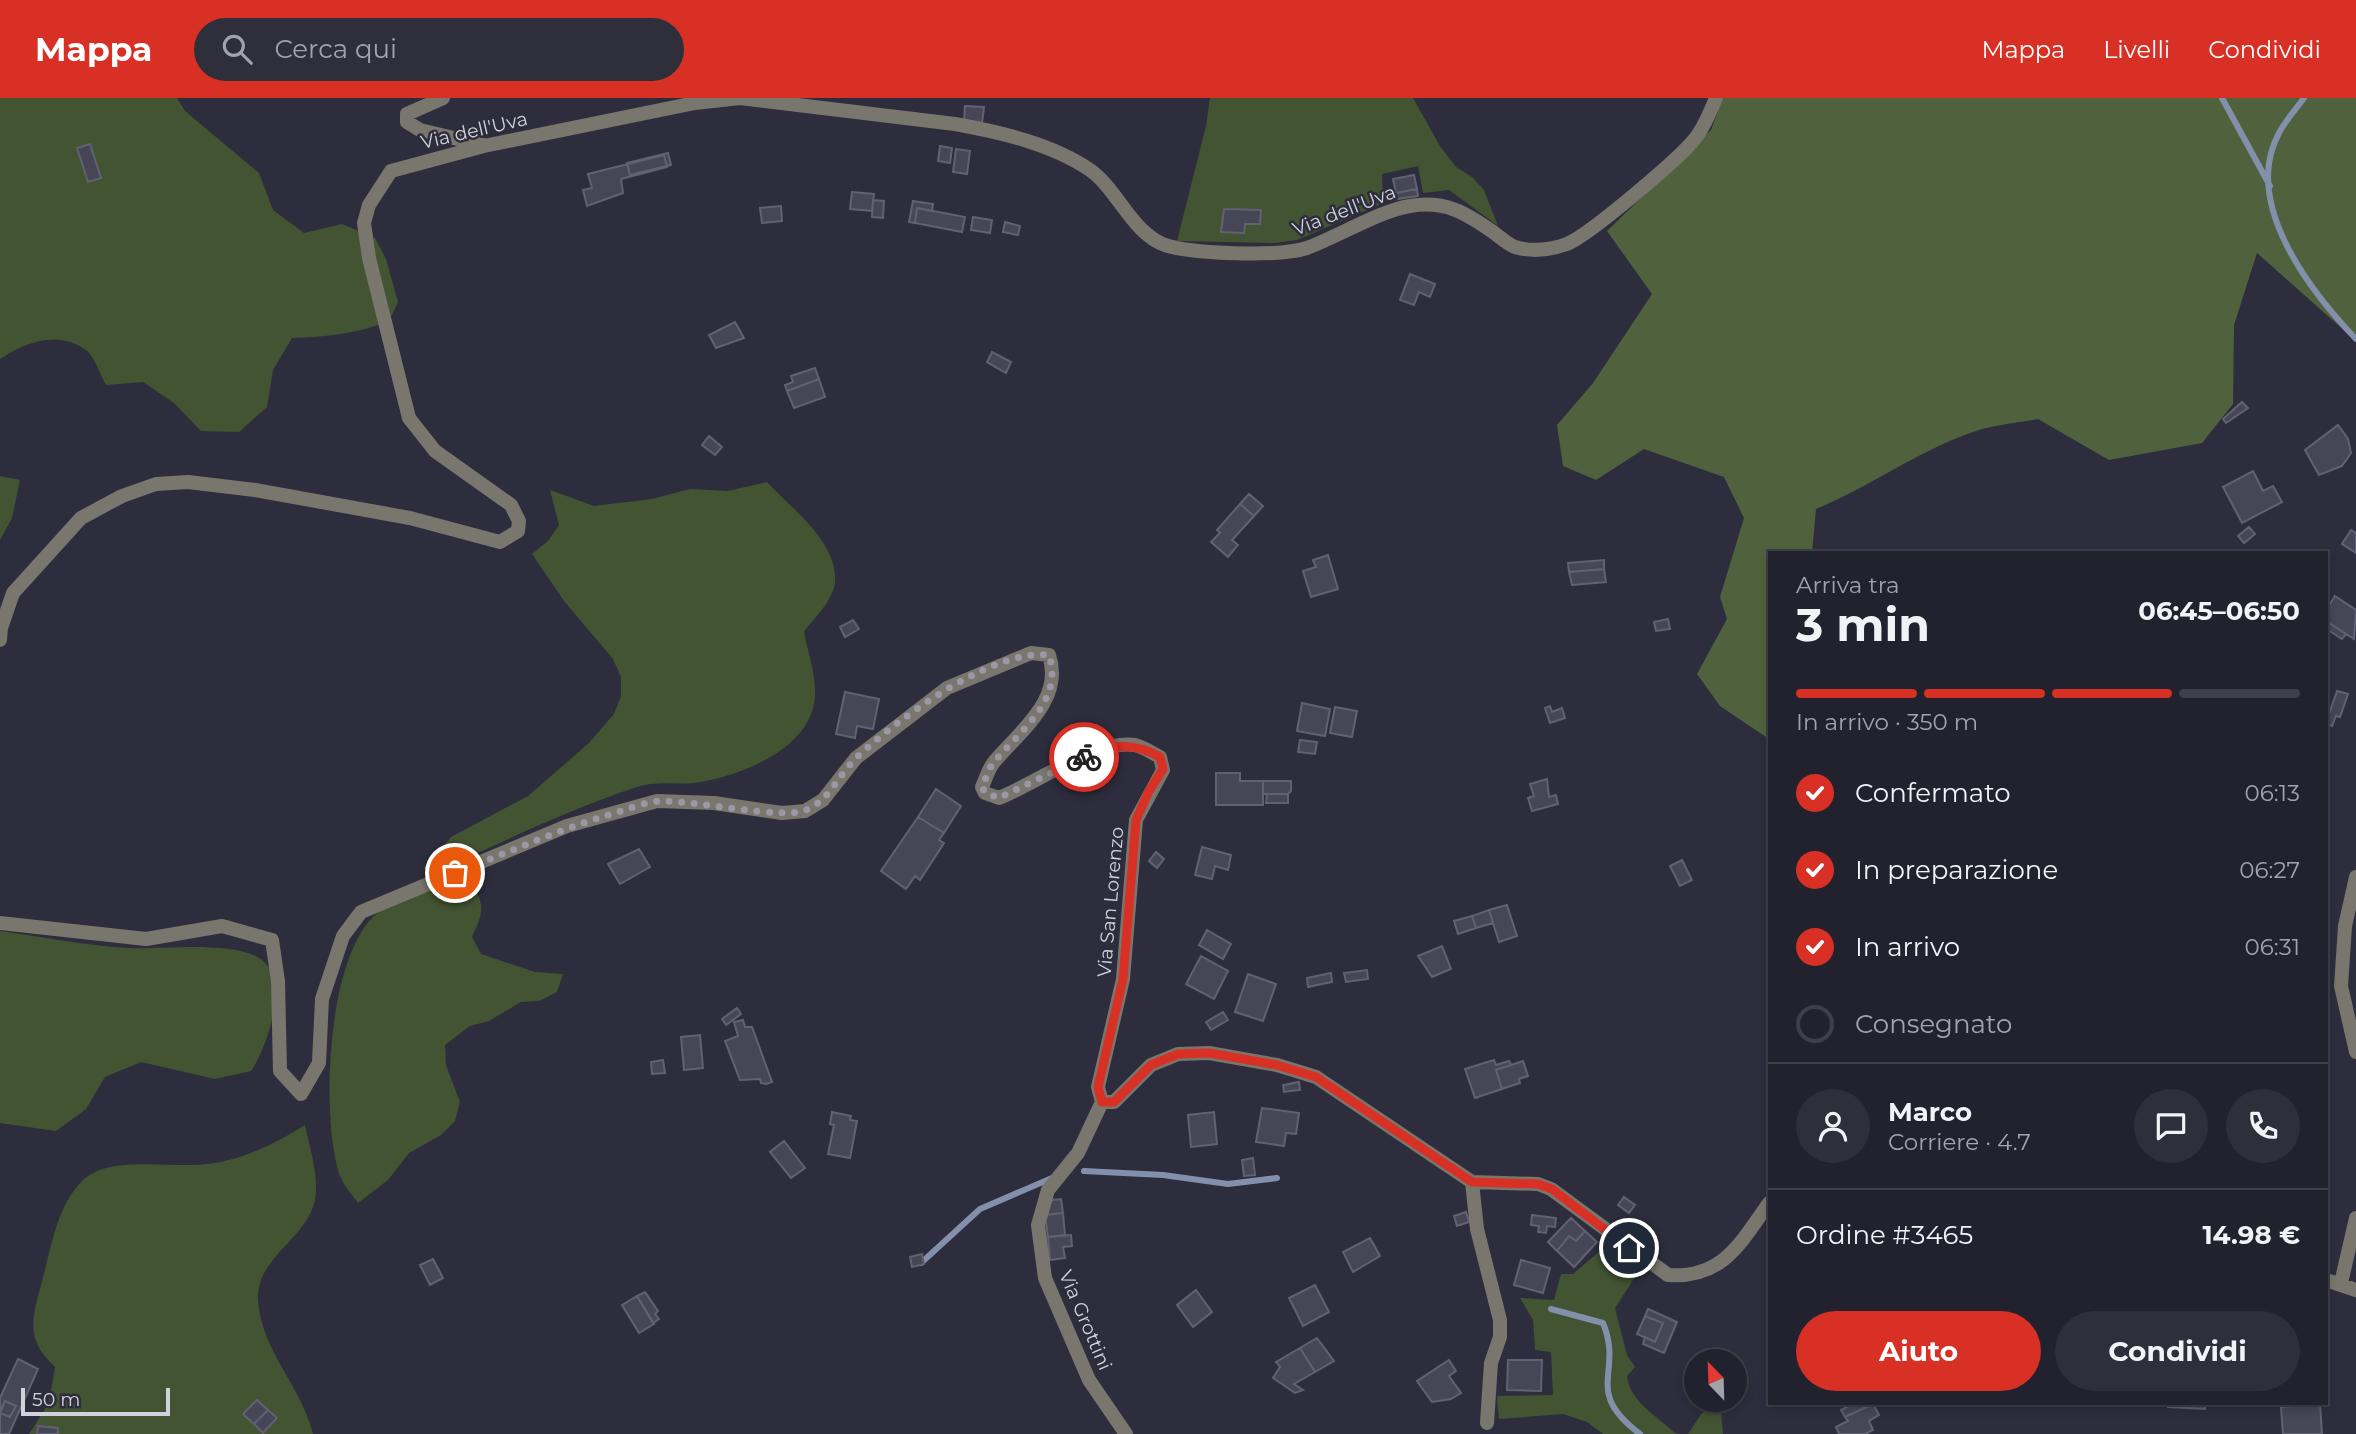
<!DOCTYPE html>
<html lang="it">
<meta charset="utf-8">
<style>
body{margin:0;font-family:Montserrat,sans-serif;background:#2e2f3a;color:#f1f3f6;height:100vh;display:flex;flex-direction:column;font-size:26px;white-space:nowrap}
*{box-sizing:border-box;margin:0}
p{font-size:23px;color:#a2a4aa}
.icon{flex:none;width:38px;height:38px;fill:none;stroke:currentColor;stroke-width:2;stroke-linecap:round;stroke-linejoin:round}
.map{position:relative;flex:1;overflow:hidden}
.panel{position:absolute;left:1768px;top:453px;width:560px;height:854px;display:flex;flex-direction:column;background:#22222e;border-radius:0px;box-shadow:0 4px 10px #0003,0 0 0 2px #3f3f4a}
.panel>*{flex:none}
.needle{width:46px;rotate:337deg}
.buttons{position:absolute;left:1684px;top:1251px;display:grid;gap:14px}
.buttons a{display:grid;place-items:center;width:63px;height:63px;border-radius:50%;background:#22222e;box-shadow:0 4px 10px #0003,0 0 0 2px #3f3f4a;font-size:35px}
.scale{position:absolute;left:21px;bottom:18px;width:149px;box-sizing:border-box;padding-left:7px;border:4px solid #d2d2dc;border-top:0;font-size:19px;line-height:24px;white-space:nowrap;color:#d2d2dc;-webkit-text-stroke:5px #2e2d3d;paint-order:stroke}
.pin{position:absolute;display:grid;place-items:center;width:60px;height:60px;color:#fff;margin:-30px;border:4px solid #fff;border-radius:50%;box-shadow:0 2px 7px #0007}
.courier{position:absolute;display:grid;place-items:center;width:70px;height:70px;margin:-35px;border:5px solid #d93025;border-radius:50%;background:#fff;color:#222;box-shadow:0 2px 9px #0007}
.head em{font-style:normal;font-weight:700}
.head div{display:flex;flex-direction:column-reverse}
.head{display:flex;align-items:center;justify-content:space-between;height:119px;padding:0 28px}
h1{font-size:46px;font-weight:700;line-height:52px}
.bar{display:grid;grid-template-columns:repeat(4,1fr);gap:10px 7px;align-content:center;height:84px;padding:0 28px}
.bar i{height:9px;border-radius:5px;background:#3f3f4a}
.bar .current{background:#d93025}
.bar p{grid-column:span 4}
.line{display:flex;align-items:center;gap:18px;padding:0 28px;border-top:2px solid #3f3f4a}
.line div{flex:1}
.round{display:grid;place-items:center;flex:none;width:74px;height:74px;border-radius:37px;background:#2e2f3a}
ol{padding:0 28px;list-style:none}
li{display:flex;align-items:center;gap:21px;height:77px}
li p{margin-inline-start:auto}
li .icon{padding:7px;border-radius:50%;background:#d93025;color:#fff;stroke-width:4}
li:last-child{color:#a2a4aa}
li i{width:38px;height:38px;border:4px solid #3f3f4a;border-radius:50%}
.primary-button{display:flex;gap:14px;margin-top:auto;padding:14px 28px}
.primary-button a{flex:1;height:80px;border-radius:42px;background:#d93025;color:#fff;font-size:28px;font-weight:700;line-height:80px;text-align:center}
.primary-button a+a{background:#2e2f3a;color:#f1f3f6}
header{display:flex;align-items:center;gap:42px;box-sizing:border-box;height:98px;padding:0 35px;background:#d93025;color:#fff}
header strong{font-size:33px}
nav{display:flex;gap:38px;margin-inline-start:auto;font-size:24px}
.search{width:490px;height:63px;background:#2e2f3a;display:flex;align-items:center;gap:18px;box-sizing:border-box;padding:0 24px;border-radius:38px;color:#a2a4aa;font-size:26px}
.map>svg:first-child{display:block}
.green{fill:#435432}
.forest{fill:#4f623d}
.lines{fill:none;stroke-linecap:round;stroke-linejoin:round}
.stream{stroke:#8390ac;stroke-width:6}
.building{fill:#474657;stroke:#626173;stroke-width:2}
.minor{stroke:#79766e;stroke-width:14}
.done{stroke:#9998a4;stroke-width:7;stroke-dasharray:0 12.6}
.route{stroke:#d93025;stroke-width:9}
.labels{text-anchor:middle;stroke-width:5;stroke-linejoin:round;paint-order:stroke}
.street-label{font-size:19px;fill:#d2d2dc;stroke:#2e2d3d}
</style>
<header>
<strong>Mappa</strong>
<div class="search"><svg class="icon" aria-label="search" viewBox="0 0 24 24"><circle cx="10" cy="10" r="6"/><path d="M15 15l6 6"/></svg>Cerca qui</div>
<nav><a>Mappa</a><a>Livelli</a><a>Condividi</a></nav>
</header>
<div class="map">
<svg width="2356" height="1336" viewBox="0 0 2356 1336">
<rect width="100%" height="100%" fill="#2e2d3d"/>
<path class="green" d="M0 0H177L185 13 259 75 273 112 304 135 342 126 375 140 386 161 398 204 389 223C357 236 326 239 292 240L273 272 267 309 239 334 201 333 174 305 143 284 106 287C101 278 95 260 87 253 60 231 25 244 0 261Z
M1210 0H1413L1440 48 1456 69 1472 79 1484 92 1498 128 1449 92 1423 95 1418 68 1382 76 1383 105 1297 142 1275 145 1177 143 1206 28Z
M0 378 20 382 12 420 0 442Z
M767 384C792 411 838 444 835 484 833 503 814 520 804 534 808 555 816 576 815 597 813 649 745 676 701 684 680 688 658 682 637 689 570 711 506 742 441 772L423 771 451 739 528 698 589 645 614 616 621 598V579L613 561 564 503 532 456 548 443 559 427 550 392 594 408 652 401 690 391 728 393Z
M455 784 473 787C486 809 482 817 472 839L481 856 535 874 563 876 557 894 539 903 521 904 489 923 470 928 445 947 446 967 460 1004 455 1023 441 1037 409 1055 388 1082 358 1105C349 1093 340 1083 337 1068 322 1009 327 860 376 816 392 802 433 792 455 784Z
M0 833C42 839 84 847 127 850 159 852 238 841 263 863 289 885 267 950 251 973L215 981 141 964 105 979 86 1011 56 1033 0 1025Z
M305 1027C310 1051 319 1078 315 1102 307 1141 255 1160 258 1203 262 1254 302 1289 313 1336H29L49 1305 55 1269C25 1241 32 1222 41 1187 51 1152 56 1109 82 1083 109 1056 171 1071 207 1066 242 1062 275 1046 305 1027Z
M1607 1147 1641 1170 1615 1210 1627 1257 1635 1269 1627 1278C1630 1304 1656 1317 1675 1335L1681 1336H1603L1587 1324 1563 1316 1499 1321 1497 1298 1553 1297 1551 1254 1535 1252 1533 1222 1520 1200 1554 1202 1561 1176H1573Z
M1716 1310 1721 1313 1723 1336H1688L1702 1315Z"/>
<path class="forest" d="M1723 0H2356V243L2257 155 2234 227 2233 306 2202 345 2109 362 2038 321C2016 325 1991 327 1970 335 1915 355 1869 389 1816 411L1812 455H1769V641L1720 608 1697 576 1727 521 1720 499 1744 420 1724 379 1644 351 1596 382 1563 368 1557 327 1593 285 1652 196 1607 133 1711 32Z"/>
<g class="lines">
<path class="stream" d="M2222 0 2270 88
M2304 0C2296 11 2285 23 2279 35 2241 105 2311 194 2356 241
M1084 1073 1163 1077 1228 1086 1277 1080
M921 1165 980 1111 1052 1080
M1551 1211 1603 1225C1624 1276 1582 1292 1640 1336"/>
</g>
<path class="building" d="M965 8 984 9 982 25 964 24Z
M90 46 101 80 88 84 77 50Z
M940 48 952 50 950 65 938 63Z
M956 51 970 53 967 76 953 74Z
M668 55 671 67 630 77 627 65Z
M664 57 667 69 621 81 623 95 587 108 583 92 592 90 588 76Z
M1414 77 1417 91 1396 95 1393 81Z
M1417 91 1418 98 1397 101 1396 95Z
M852 94 874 96 872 113 850 111Z
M873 102 884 103 883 120 872 119Z
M913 103 933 106 932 113 917 110 915 125 909 124Z
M781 108 782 123 762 125 760 110Z
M917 110 965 119 962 134 915 125Z
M1224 111 1261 112 1260 126H1245L1244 135 1221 134Z
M973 119 992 122 990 135 971 132Z
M1005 124 1020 128 1018 137 1003 134Z
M1410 176 1435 186 1430 199 1419 194 1414 207 1400 202Z
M735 224 744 240 716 250 709 237Z
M992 254 1011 264 1006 275 987 264Z
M815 270 819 281 787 293 785 287 793 284 791 278Z
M819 281 825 299 794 310 787 293Z
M2242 304 2248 310 2226 325 2223 321Z
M2338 327 2348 341 2351 355 2342 368 2319 377 2305 352Z
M709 338 722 349 715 357 702 347Z
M2253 373 2263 393 2273 388 2282 404 2242 425 2223 389Z
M1249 396 1263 408 1254 418 1240 406Z
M1240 406 1254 418 1232 442 1238 447 1228 459 1211 444 1220 435 1217 432Z
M2249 429 2255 436 2244 445 2238 438Z
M2351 432 2356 435V455L2342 446Z
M1328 457 1338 491 1311 499 1303 473 1316 469 1313 462Z
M1604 462V471L1569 474 1568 465Z
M1604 471 1606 484 1572 487 1569 474Z
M2335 498 2356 512 2354 541 2326 523V512Z
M1668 521 1670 531 1656 533 1654 524Z
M853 522 859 531 845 539 840 529Z
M2326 523 2346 536 2342 541 2328 532 2326 536Z
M2337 593 2348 596 2340 619 2336 618 2332 628 2326 625Z
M845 594 879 601 873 631 857 628 855 640 836 636Z
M1302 605 1330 611 1325 638 1297 633Z
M1550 608 1552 614 1562 610 1565 620 1550 625 1545 610Z
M1335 609 1357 613 1352 639 1330 635Z
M1300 642 1317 644 1315 656 1298 654Z
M1216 675H1240V683H1263V707H1216Z
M1547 681 1549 699 1556 697 1558 706 1532 713 1528 700 1534 698 1530 686Z
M1263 683H1291V693L1288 696H1263Z
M936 691 961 708 944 735 918 719Z
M1267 696H1288V705H1266Z
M918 719 944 735 939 742 944 745 920 782 915 778 906 791 881 773Z
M1202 749 1231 757 1228 772 1215 768 1212 781 1195 777Z
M639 751 650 769 620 786 608 766Z
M1156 754 1164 761 1157 770 1149 763Z
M1682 762 1692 782 1680 788 1670 768Z
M1507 807 1517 838 1499 844 1489 812Z
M1489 812 1493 825 1476 830 1472 818Z
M1472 818 1476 830 1458 836 1454 823Z
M1207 832 1231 846 1223 861 1199 847Z
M1442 848 1451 871 1432 879 1418 858Z
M1201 858 1228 873 1214 901 1186 886Z
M1367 872 1368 881 1346 884 1344 875Z
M1331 875 1332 884 1308 889 1307 880Z
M1248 876 1276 886 1263 923 1235 914Z
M737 910 741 916 726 927 722 921Z
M1223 914 1228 922 1211 932 1206 924Z
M743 922 745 929H752L772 984 766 986 761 985 760 981 740 982 725 943 738 938 734 924Z
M700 937 703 970 684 972 681 939Z
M663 962 665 975 652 976 651 964Z
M1494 962 1496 967 1509 963 1511 967 1496 972 1502 991 1475 1000 1465 971Z
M1523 963 1528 978 1519 981 1520 985 1502 991 1496 972Z
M1299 984 1300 992 1284 994 1283 987Z
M1262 1010 1299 1015 1296 1036 1286 1035 1284 1048 1256 1044Z
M832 1014 851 1018 850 1022 857 1023 850 1060 828 1056 834 1027 830 1026Z
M1214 1014 1217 1046 1191 1049 1188 1017Z
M784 1043 805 1070 791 1080 770 1054Z
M1253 1060 1255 1077 1244 1078 1242 1062Z
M1624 1099 1635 1107 1629 1115 1618 1107Z
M1061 1101 1063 1115 1045 1117 1044 1103Z
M1466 1114 1469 1124 1457 1128 1454 1118Z
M1063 1115 1065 1137 1048 1139 1045 1117Z
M1532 1117 1556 1120 1555 1129 1547 1128 1546 1135 1538 1134 1539 1128 1531 1127Z
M1571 1120 1585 1133 1576 1143 1569 1138 1557 1153 1548 1144Z
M1585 1133 1597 1144 1574 1169 1557 1153 1569 1138 1576 1143Z
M1071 1137 1072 1148 1063 1149 1065 1160 1050 1162 1048 1139Z
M1370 1140 1380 1158 1353 1174 1343 1154Z
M922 1156 924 1166 912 1169 910 1159Z
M433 1161 443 1180 430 1187 420 1167Z
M1521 1162 1550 1170 1543 1195 1514 1187Z
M1315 1187 1329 1214 1303 1228 1289 1200Z
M1196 1192 1212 1214 1193 1229 1177 1207Z
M645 1194 658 1213 655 1216 659 1221 653 1225 637 1198Z
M637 1198 654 1226 639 1235 622 1207Z
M1648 1211 1677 1224 1664 1255 1643 1246 1645 1239 1655 1244 1663 1225 1645 1218Z
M1645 1218 1663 1225 1655 1244 1637 1236Z
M1317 1240 1334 1263 1315 1274 1300 1250Z
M1300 1250 1315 1274 1294 1286 1303 1292 1295 1295 1273 1280 1280 1269 1276 1264Z
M18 1261 38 1271 9 1336H0V1315L10 1319 16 1308 5 1303 0 1313V1300Z
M1449 1262 1456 1273 1449 1278 1461 1295 1451 1301 1432 1304 1417 1283Z
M1508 1262H1542L1541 1293 1507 1292Z
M257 1302 268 1312 254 1326 243 1316Z
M5 1303 16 1308 10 1319 0 1315Z
M1853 1306H1873L1845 1319 1841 1312Z
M1873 1306 1879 1317 1869 1323 1873 1332 1865 1336H1839L1836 1329 1848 1323 1845 1319Z
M2168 1306H2205V1311L2168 1309Z
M2320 1306 2322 1336H2283L2281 1309Z
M268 1312 277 1320 263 1335 254 1326Z
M38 1328 58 1330V1336H37Z"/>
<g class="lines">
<path class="minor" d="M443 0 407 16V24L420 32 483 47
M0 542 1 530 13 495 81 420 122 398 156 386 188 384 255 392 410 420 500 444 518 433 519 423 511 407 435 353 409 320 369 160 364 125 369 107 391 73 484 48 695 5 740 0 955 26C1000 34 1052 46 1090 72 1118 92 1132 135 1165 147 1192 156 1280 159 1307 150 1337 139 1382 112 1410 108 1445 102 1466 115 1493 134 1500 139 1507 146 1515 149 1532 154 1550 152 1567 146 1589 137 1683 58 1697 38 1705 27 1711 12 1716 0
M2356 779 2345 828 2341 888 2356 954
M0 825 146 841 222 828 272 842 278 883 280 973 301 996 319 965 322 901 343 838 361 814 567 728 657 703 714 705 782 715 805 713 823 702 856 660 947 590 1031 555 1049 557C1064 602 1020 633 994 664 988 671 986 681 982 689L985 695 999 700C1035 686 1097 641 1135 647 1144 649 1152 655 1160 659L1163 672 1136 722 1123 881 1098 989 1102 1004H1114L1151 967 1178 956 1209 955 1277 967 1316 979 1472 1084 1538 1086 1551 1091 1668 1177C1723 1181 1741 1144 1769 1105
M1102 1004 1078 1055 1048 1092 1038 1127 1045 1180 1089 1282 1126 1336
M1472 1084 1477 1131 1500 1222V1239L1491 1265 1487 1325
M2326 1182 2356 1192
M2341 1185 2356 1120"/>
</g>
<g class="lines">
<path class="done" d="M455 775C510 754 562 730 618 714 631 710 646 704 659 703 694 702 782 722 806 712 830 702 839 676 857 659 898 621 991 551 1049 557 1064 602 1020 633 994 664 988 671 986 681 982 689L985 695 999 700 1084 659"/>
<path class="route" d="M1084 659C1110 646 1134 644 1160 659L1163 671 1149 693 1136 722 1123 881 1098 989 1102 1004H1114L1151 967 1178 956 1209 955 1277 967 1316 979 1472 1084 1538 1086 1552 1091 1629 1150"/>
</g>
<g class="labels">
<g class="street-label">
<text transform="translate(474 32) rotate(-13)" y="7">Via dell'Uva</text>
<text transform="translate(1344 112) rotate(-21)" y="7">Via dell'Uva</text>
<text transform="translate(1110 804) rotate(-85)" y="7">Via San Lorenzo</text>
<text transform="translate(1086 1222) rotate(67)" y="7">Via Grottini</text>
</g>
</g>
</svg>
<div class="buttons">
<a><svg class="needle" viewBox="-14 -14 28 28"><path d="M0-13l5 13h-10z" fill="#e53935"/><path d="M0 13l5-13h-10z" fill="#a2a4aa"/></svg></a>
</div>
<div class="scale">50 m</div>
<div class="pin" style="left:455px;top:775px;background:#ea580c"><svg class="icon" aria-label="bag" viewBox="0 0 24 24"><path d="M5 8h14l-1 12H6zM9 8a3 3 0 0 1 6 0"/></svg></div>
<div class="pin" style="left:1629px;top:1150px;background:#1f2937"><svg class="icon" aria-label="home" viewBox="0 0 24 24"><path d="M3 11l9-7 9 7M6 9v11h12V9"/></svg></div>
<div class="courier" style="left:1084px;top:659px"><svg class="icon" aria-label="bike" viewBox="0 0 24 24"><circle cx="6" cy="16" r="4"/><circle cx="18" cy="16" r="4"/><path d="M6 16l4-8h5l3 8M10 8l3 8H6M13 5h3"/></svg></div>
<section class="panel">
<div class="head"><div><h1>3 min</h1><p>Arriva tra</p></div><em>06:45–06:50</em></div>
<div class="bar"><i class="current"></i><i class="current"></i><i class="current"></i><i></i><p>In arrivo · 350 m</p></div>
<ol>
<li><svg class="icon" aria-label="check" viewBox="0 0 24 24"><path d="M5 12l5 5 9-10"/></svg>Confermato<p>06:13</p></li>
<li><svg class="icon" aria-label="check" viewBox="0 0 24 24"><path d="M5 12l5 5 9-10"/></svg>In preparazione<p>06:27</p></li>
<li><svg class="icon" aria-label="check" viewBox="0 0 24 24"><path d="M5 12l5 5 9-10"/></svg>In arrivo<p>06:31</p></li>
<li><i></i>Consegnato</li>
</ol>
<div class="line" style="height:126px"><a class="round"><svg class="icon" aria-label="person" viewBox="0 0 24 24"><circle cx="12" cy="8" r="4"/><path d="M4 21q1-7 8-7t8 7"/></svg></a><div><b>Marco</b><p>Corriere · 4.7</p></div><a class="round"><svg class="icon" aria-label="chat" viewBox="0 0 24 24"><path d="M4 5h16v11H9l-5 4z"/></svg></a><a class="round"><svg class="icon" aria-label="phone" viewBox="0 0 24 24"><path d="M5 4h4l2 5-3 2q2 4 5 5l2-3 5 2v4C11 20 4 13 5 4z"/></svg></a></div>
<div class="line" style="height:91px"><div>Ordine #3465</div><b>14.98 €</b></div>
<div class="primary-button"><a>Aiuto</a><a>Condividi</a></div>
</section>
</div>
